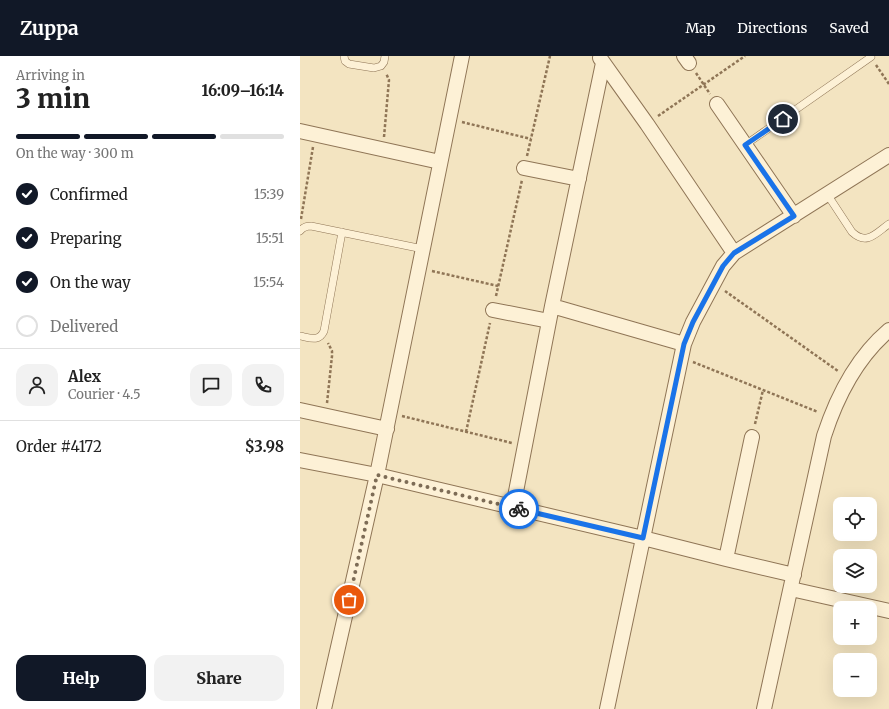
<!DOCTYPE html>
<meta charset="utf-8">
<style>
body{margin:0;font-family:Merriweather,serif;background:#f2f2f2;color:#222;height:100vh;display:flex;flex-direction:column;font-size:15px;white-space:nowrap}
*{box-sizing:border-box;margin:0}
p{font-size:13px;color:#767676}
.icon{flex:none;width:22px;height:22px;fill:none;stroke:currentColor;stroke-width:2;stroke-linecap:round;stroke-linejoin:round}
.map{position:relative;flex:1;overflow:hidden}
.panel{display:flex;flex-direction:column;background:#fff;width:300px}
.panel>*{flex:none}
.buttons{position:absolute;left:533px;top:441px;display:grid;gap:8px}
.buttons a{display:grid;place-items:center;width:44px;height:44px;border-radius:8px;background:#fff;box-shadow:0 4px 16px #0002;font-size:20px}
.pin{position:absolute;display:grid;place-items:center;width:34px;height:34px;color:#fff;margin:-17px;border:2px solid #fff;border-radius:50%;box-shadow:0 1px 4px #0007}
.courier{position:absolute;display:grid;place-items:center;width:40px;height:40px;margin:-20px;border:3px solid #1a73e8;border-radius:50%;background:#fff;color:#222;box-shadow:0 1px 5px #0007}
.head em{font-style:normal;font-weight:800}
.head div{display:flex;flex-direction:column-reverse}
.head{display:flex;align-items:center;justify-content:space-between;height:68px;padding:0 16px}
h1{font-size:26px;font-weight:800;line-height:30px}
.bar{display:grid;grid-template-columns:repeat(4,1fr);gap:6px 4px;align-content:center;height:48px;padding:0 16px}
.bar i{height:5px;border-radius:3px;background:#e0e0e0}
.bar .current{background:#111827}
.bar p{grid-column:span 4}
.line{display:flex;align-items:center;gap:10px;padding:0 16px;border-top:1px solid #e0e0e0}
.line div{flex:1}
.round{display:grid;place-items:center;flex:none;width:42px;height:42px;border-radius:12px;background:#f2f2f2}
ol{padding:0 16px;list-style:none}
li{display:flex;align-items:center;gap:12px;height:44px}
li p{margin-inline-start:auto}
li .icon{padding:4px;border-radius:50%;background:#111827;color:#fff;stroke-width:4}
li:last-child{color:#767676}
li i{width:22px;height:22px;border:2px solid #e0e0e0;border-radius:50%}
.action{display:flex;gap:8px;margin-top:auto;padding:8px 16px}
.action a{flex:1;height:46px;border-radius:12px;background:#111827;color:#fff;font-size:16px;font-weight:800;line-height:46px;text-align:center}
.action a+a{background:#f2f2f2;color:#222}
header{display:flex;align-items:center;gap:24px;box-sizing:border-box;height:56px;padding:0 20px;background:#111827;color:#fff}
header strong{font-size:19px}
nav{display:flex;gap:22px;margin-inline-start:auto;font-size:14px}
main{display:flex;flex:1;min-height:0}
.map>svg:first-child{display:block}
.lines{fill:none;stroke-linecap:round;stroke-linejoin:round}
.service-casing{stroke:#8f7556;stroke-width:8}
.minor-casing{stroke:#8f7556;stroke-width:16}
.path{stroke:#8f7556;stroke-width:2.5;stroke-dasharray:3 2;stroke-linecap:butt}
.service{stroke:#fdf1d6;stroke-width:7}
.minor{stroke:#fdf1d6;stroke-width:14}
.done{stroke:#7d6c56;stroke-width:4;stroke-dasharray:0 7.2}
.route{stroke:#1a73e8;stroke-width:5}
</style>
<header>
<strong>Zuppa</strong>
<nav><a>Map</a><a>Directions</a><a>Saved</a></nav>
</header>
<main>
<section class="panel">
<div class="head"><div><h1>3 min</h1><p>Arriving in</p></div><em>16:09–16:14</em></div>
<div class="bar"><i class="current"></i><i class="current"></i><i class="current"></i><i></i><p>On the way · 300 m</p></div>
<ol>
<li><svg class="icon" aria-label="check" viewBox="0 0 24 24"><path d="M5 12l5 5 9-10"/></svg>Confirmed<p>15:39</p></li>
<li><svg class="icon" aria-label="check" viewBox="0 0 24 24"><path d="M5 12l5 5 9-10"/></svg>Preparing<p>15:51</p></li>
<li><svg class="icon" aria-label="check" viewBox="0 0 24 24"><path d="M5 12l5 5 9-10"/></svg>On the way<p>15:54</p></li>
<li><i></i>Delivered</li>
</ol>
<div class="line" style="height:72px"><a class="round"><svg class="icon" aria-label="person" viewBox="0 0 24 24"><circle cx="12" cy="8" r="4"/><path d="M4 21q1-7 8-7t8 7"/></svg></a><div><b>Alex</b><p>Courier · 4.5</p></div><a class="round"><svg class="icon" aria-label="chat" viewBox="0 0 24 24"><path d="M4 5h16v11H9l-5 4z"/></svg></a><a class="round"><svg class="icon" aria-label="phone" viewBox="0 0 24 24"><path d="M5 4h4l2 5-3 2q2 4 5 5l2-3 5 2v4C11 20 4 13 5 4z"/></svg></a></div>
<div class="line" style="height:52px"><div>Order #4172</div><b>$3.98</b></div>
<div class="action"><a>Help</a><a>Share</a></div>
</section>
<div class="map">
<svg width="589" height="653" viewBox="0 0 589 653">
<rect width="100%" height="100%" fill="#f3e4c1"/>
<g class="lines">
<g class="service-casing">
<path id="service" d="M44 0 45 5 49 8 74 12 81 10 84 6 85 0
M445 89 571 1
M527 138 552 176C567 190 576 177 589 168
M0 175C3 171 7 170 11 170L123 193
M0 280C10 282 19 286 24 275L42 176"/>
</g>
<g class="minor-casing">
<path id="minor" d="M384 0 389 7
M300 2 347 68 434 197
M417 48 494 160
M0 75 140 106
M224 112 279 123
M252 250 384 288
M193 254 249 265
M0 354 87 373
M0 404 77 419 343 482 426 503 494 519
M213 451 252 250 303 7
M426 503 452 381
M491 533 589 555
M24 653 77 419 162 0
M307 653 384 288 393 266 423 210 434 197 589 99
M464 653 524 380C537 340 556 302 589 274"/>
</g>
<path class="path" d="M576 9 589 28
M396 17 410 38
M358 60 445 0
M162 66 231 83
M84 81 89 24 86 17
M227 100 250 0
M1 163 13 91
M132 215 198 230
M425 235 538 315
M196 240 222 124
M393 306 518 356
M27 347 32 300V295L28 287
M102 360 212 387
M455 368 463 334
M166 376 190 267"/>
<use href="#service" class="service"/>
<use href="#minor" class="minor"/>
</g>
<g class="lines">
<path class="done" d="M49 544 77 419 219 453"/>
<path class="route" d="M219 453 343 482 384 288 393 266 423 210 434 197 494 160 445 89 483 63"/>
</g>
</svg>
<div class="buttons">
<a><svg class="icon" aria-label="locate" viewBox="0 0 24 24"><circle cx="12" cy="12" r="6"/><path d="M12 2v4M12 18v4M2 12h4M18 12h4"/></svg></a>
<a><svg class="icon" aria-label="layers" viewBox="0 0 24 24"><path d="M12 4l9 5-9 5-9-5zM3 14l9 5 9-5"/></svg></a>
<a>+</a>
<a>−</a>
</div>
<div class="pin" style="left:49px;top:544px;background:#ea580c"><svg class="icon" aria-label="bag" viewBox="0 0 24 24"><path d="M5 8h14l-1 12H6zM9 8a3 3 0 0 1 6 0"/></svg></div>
<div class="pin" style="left:483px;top:63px;background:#1f2937"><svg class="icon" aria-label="home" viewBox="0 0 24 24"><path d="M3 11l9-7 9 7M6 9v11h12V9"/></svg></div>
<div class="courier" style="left:219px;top:453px"><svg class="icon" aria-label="bike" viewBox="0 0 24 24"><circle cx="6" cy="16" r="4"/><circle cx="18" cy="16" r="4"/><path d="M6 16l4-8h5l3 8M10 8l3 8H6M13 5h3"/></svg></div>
</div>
</main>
